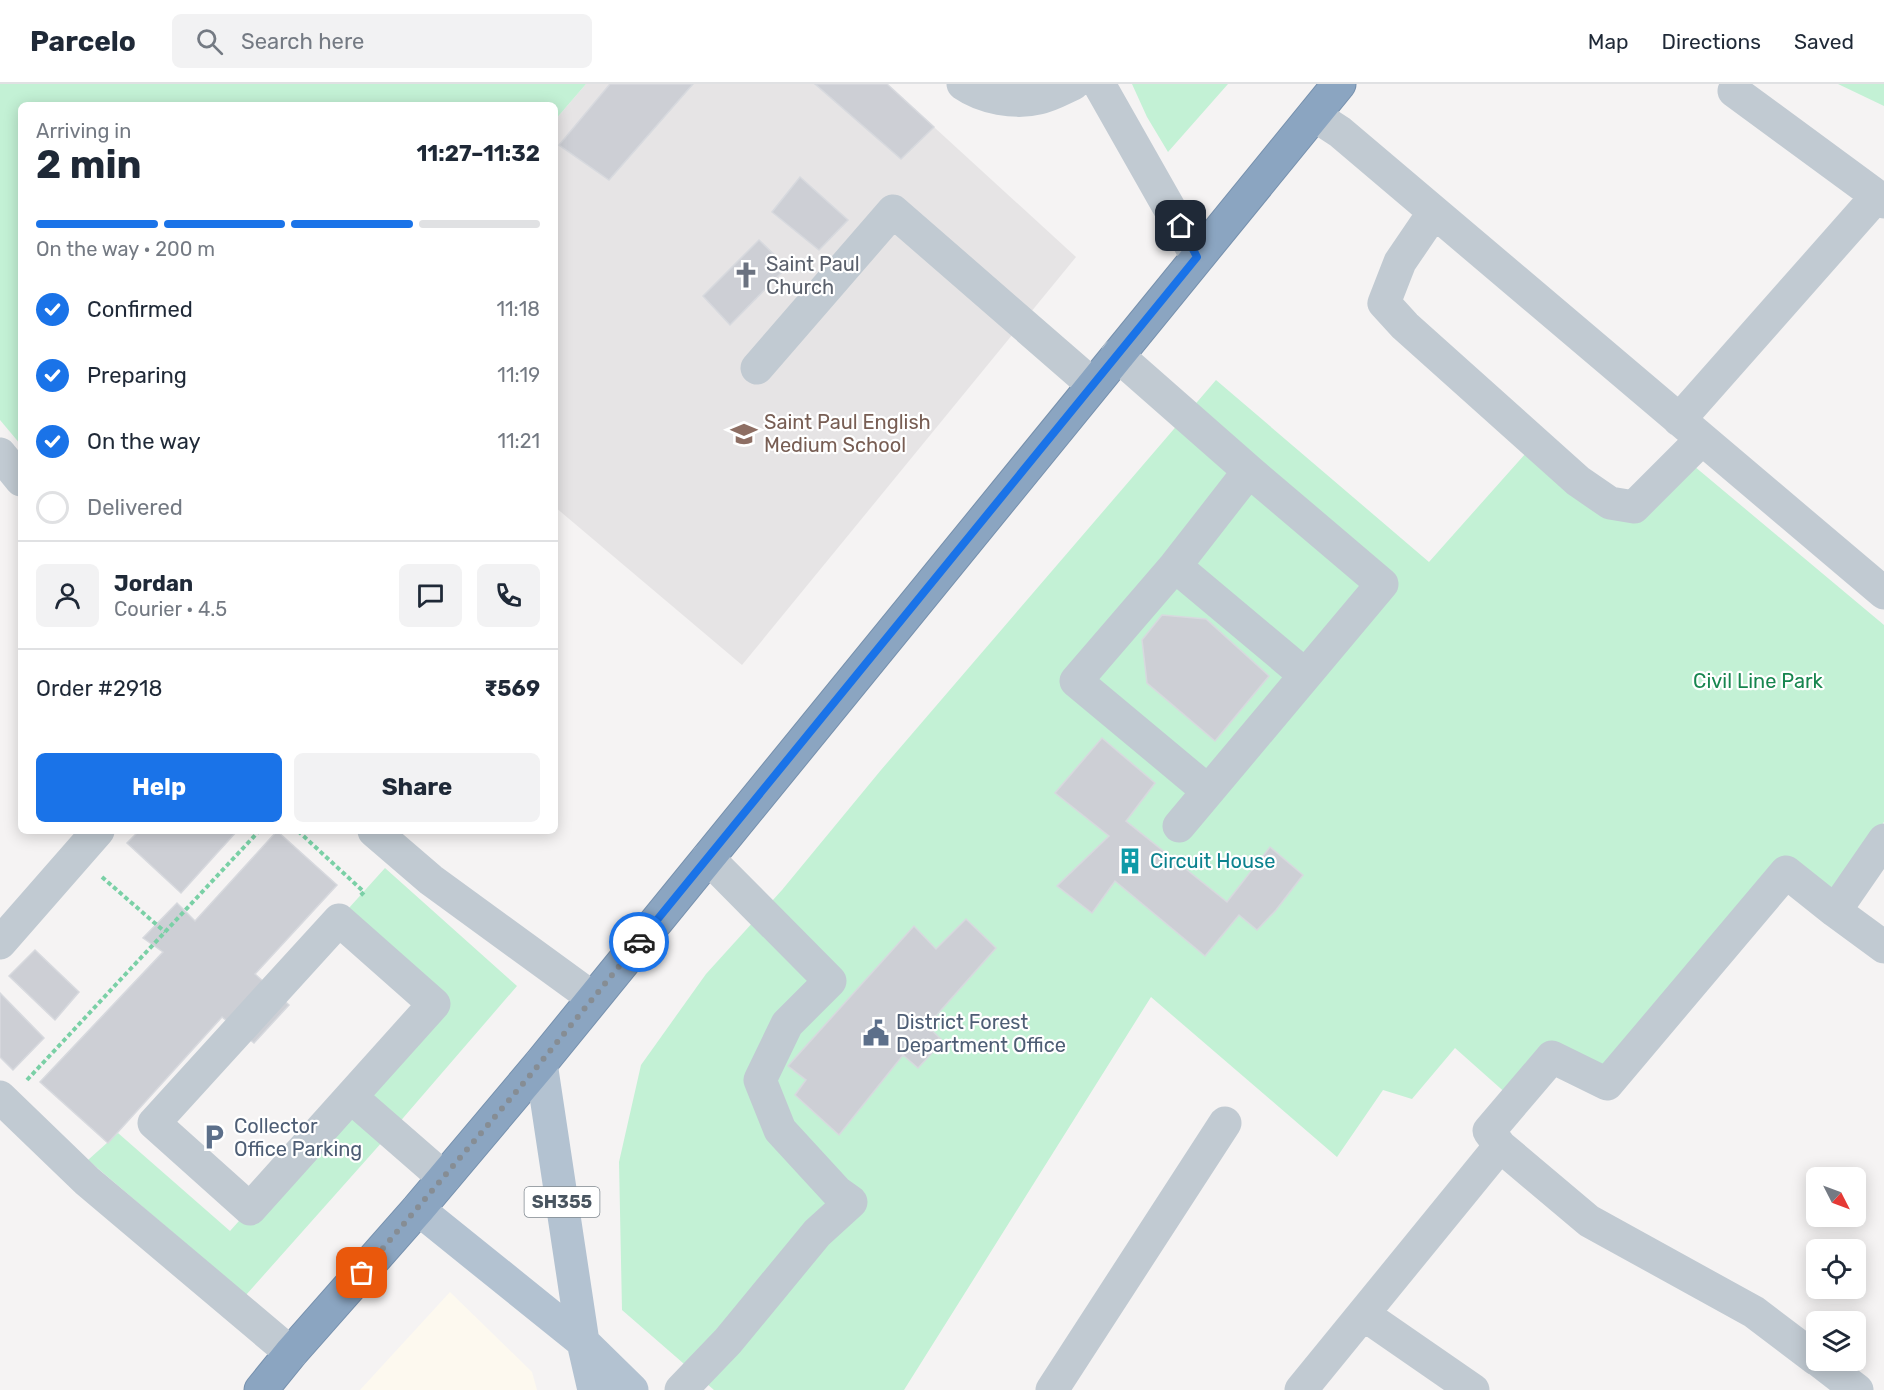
<!DOCTYPE html>
<meta charset="utf-8">
<style>
body{margin:0;font-family:Rubik,sans-serif;background:#f2f2f3;color:#1f2937;height:100vh;display:flex;flex-direction:column;font-size:22px;white-space:nowrap}
*{box-sizing:border-box;margin:0}
p{font-size:20px;color:#747a83}
.icon{flex:none;width:33px;height:33px;fill:none;stroke:currentColor;stroke-width:2;stroke-linecap:round;stroke-linejoin:round}
.map{position:relative;flex:1;overflow:hidden}
.panel{position:absolute;left:18px;top:18px;width:540px;height:732px;display:flex;flex-direction:column;background:#fff;border-radius:9px;box-shadow:0 3px 15px #0003}
.panel>*{flex:none}
.needle{width:39px;rotate:132deg}
.controls{position:absolute;left:1806px;top:1083px;display:grid;gap:12px}
.controls a{display:grid;place-items:center;width:60px;height:60px;border-radius:9px;background:#fff;box-shadow:0 3px 15px #0003;font-size:30px}
.pin{position:absolute;display:grid;place-items:center;width:51px;height:51px;color:#fff;margin:-26px;border-radius:12px;box-shadow:0 3px 9px #0006}
.courier{position:absolute;display:grid;place-items:center;width:60px;height:60px;margin:-30px;border:4px solid #1a73e8;border-radius:50%;background:#fff;color:#222;box-shadow:0 2px 8px #0007}
.overview em{font-style:normal;font-weight:700}
.overview div{display:flex;flex-direction:column-reverse}
.overview{display:flex;align-items:center;justify-content:space-between;height:102px;padding:0 18px}
h1{font-size:39px;font-weight:700;line-height:45px}
.bar{display:grid;grid-template-columns:repeat(4,1fr);gap:9px 6px;align-content:center;height:72px;padding:0 18px}
.bar i{height:8px;border-radius:4px;background:#e0e1e3}
.bar .current{background:#1a73e8}
.bar p{grid-column:span 4}
.line{display:flex;align-items:center;gap:15px;padding:0 18px;border-top:2px solid #e0e1e3}
.line div{flex:1}
.round{display:grid;place-items:center;flex:none;width:63px;height:63px;border-radius:9px;background:#f2f2f3}
ol{padding:0 18px;list-style:none}
li{display:flex;align-items:center;gap:18px;height:66px}
li p{margin-inline-start:auto}
li .icon{padding:6px;border-radius:50%;background:#1a73e8;color:#fff;stroke-width:4}
li:last-child{color:#747a83}
li i{width:33px;height:33px;border:3px solid #e0e1e3;border-radius:50%}
.primary-button{display:flex;gap:12px;margin-top:auto;padding:12px 18px}
.primary-button a{flex:1;height:69px;border-radius:9px;background:#1a73e8;color:#fff;font-size:24px;font-weight:700;line-height:69px;text-align:center}
.primary-button a+a{background:#f2f2f3;color:#1f2937}
header{display:flex;align-items:center;gap:36px;box-sizing:border-box;height:84px;padding:0 30px;background:#fff;border-bottom:2px solid #e0e1e3}
header strong{font-size:28px}
nav{display:flex;gap:33px;margin-inline-start:auto;font-size:21px}
.search{width:420px;height:54px;background:#f2f2f3;display:flex;align-items:center;gap:15px;box-sizing:border-box;padding:0 21px;border-radius:9px;color:#747a83;font-size:22px}
.map>svg:first-child{display:block}
.commercial{fill:#fdf9ef}
.education{fill:#e6e4e5}
.green{fill:#c3f1d5}
.building{fill:#cdcfd5;stroke:#d7d9de;stroke-width:1.5}
.lines{fill:none;stroke-linecap:round;stroke-linejoin:round}
.highway-casing{stroke:#7690ad;stroke-width:35}
.path{stroke:#7ad0a6;stroke-width:4;stroke-dasharray:4.5 3;stroke-linecap:butt}
.minor{stroke:#c1cad2;stroke-width:33}
.major{stroke:#b3c2d1;stroke-width:33}
.highway{stroke:#8ba5c1;stroke-width:33}
.done{stroke:#868d94;stroke-width:6;stroke-dasharray:0 10.8}
.route{stroke:#1a73e8;stroke-width:8}
.labels{text-anchor:middle;stroke-width:4.5;stroke-linejoin:round;paint-order:stroke}
.shield{fill:#fff;stroke:#808990;stroke-width:1.5}
.shield-label{font-size:18px;font-weight:bold;fill:#4a5661}
.worship-label{font-size:20px;fill:#5b616d;stroke:#fff;text-anchor:start}
.education-label{font-size:20px;fill:#785e54;stroke:#fff;text-anchor:start}
.park-label{font-size:20px;fill:#17864f;stroke:#fff}
.culture-label{font-size:20px;fill:#0d838f;stroke:#fff;text-anchor:start}
.service-label{font-size:20px;fill:#4e5e75;stroke:#fff;text-anchor:start}
</style>
<header>
<strong>Parcelo</strong>
<div class="search"><svg class="icon" aria-label="search" viewBox="0 0 24 24"><circle cx="10" cy="10" r="6"/><path d="M15 15l6 6"/></svg>Search here</div>
<nav><a>Map</a><a>Directions</a><a>Saved</a></nav>
</header>
<div class="map">
<svg width="1884" height="1306" viewBox="0 0 1884 1306">
<rect width="100%" height="100%" fill="#f5f3f3"/>
<path class="commercial" d="M450 1208 532 1288 537 1306H360Z"/>
<path class="education" d="M586 0H887L1076 173 742 581 555 423V36Z"/>
<path class="green" d="M0 0H586L555 36V21H21V361L0 336Z
M1132 0H1228L1168 68 1147 33Z
M1838 0H1884V22Z
M1216 296 1429 478 1526 369 1592 422 1694 382 1884 541V738L1830 808 1791 778 1606 996 1549 969 1509 1012 1455 964 1412 1015 1383 1006 1337 1073 1151 913 904 1306H714L622 1226 619 1078 641 981 706 890 782 806 881 686Z
M385 784 517 902 391 1048 246 1211 88 1076 118 1049 230 1147 433 921 339 835Z"/>
<path class="building" d="M610 0H693L609 96 559 61Z
M815 0H887L934 43 901 75Z
M800 93 848 136 819 166 772 128Z
M759 156 787 183 730 241 703 212Z
M1162 531 1206 535 1269 592 1215 657 1147 599 1142 556Z
M1102 654 1155 699 1126 737 1227 818 1270 763 1303 791 1276 826 1257 846 1239 831 1205 872 1115 797 1092 829 1057 802 1109 752 1055 709Z
M139 747H237L181 809 127 759Z
M277 747 337 801 255 890 289 921 254 959 222 933 108 1059 40 998 163 868 143 854 177 819 195 837Z
M966 835 996 864 927 942 943 957 918 984 903 971 839 1051 795 1011 806 996 788 982 914 842 936 865Z
M35 866 79 908 55 936 9 892Z
M0 909 44 954 13 986 0 973Z"/>
<g class="lines">
<g class="highway-casing">
<path id="highway" d="M261 1306 291 1269 418 1125 541 979 1339 0"/>
</g>
<path class="path" d="M298 747 364 808 359 813
M102 793 165 848
M27 996 259 747"/>
<path class="minor" d="M963 0C983 14 1015 20 1039 14 1050 12 1062 5 1073 0
M1099 0 1197 173
M1734 7 1877 112
M1314 31 1340 48 1884 509
M1434 128 1400 178 1384 219 1405 242 1578 397 1610 419 1634 423 1702 355
M1117 271 1249 387 1382 500 1179 742
M757 284 893 127 1093 301
M1679 336 1877 112 1884 118
M0 370 21 396
M1175 482 1305 591
M1208 707 1076 597 1175 482 1249 387
M374 747 431 796 593 914
M1884 756 1835 827 1884 863
M339 836 434 920 250 1125 154 1039Z
M0 859 98 747
M0 1013 87 1097 291 1269
M351 1013 444 1094
M1500 1062 1589 1137 1754 1228 1816 1275
M1363 1230 1473 1306
M1818 1276 1857 1306
M681 1306 728 1257 817 1149 851 1118 837 1108 780 1046 760 996 787 940 830 897 708 774
M1052 1306 1225 1039
M1301 1306 1500 1062 1489 1047 1552 973 1607 1000 1786 788 1835 827"/>
<path class="major" d="M541 979 583 1258 594 1306
M418 1125 583 1258 632 1306"/>
<use href="#highway" class="highway"/>
</g>
<g class="lines">
<path class="done" d="M362 1189 527 995 639 858"/>
<path class="route" d="M639 858 1197 173 1181 142"/>
</g>
<defs>
<g id="church-bare" transform="scale(2.07)"><path d="M-1.2-6h2.4v3.5h3.3v2.4h-3.3V6h-2.4V-.1h-3.3v-2.4h3.3Z" fill="#6b7280" stroke="#fff" stroke-width="2.5" paint-order="stroke"/></g>
<g id="school-bare" transform="scale(2.07)"><path d="M0-5L7-2L0 1L-7-2ZM-4 1L0 2.5L4 1V4Q0 6-4 4Z" fill="#8d6e63" stroke="#fff" stroke-width="2.5" paint-order="stroke"/></g>
<g id="building-bare" transform="scale(2.07)"><path d="M-4-6H4V6H1V3H-1V6H-4ZM-2.5-4.3h1.7v1.8h-1.7ZM.8-4.3h1.7v1.8H.8ZM-2.5-1h1.7V.8h-1.7ZM.8-1h1.7V.8H.8Z" fill="#0f9aa8" stroke="#fff" stroke-width="2.5" paint-order="stroke"/></g>
<g id="civic-bare" transform="scale(2.07)"><path d="M-.6-6.5H3V-4.5H.6V-3L4-1V1h2V6H-6V1h2V-1L-.6-3ZM-1.2 2.5V6h2.4V2.5Z" fill="#5c6f8a" stroke="#fff" stroke-width="2.5" paint-order="stroke"/></g>
<g id="parking-bare" transform="scale(2.07)"><path d="M-3.5-5.5H1a3.5 3.5 0 0 1 0 7H-1V5.5H-3.5ZM-1-3.4V-.6H.8a1.4 1.4 0 0 0 0-2.8Z" fill="#5c6f8a" stroke="#fff" stroke-width="2.5" paint-order="stroke"/></g>
</defs>
<g fill-rule="evenodd">
<use href="#church-bare" x="746" y="191"/>
<use href="#school-bare" x="744" y="350"/>
<use href="#building-bare" x="1130" y="777"/>
<use href="#civic-bare" x="876" y="949"/>
<use href="#parking-bare" x="214" y="1053"/>
</g>
<g class="labels">
<rect class="shield" x="524.5" y="1103" width="75" height="30" rx="4.5"/>
<g class="shield-label">
<text x="562" y="1124">SH355</text>
</g>
<g class="worship-label">
<text x="766" y="187">Saint Paul<tspan x="766" dy="23">Church</tspan></text>
</g>
<g class="education-label">
<text x="764" y="345">Saint Paul English<tspan x="764" dy="23">Medium School</tspan></text>
</g>
<g class="park-label">
<text x="1758" y="604">Civil Line Park</text>
</g>
<g class="culture-label">
<text x="1150" y="784">Circuit House</text>
</g>
<g class="service-label">
<text x="896" y="945">District Forest<tspan x="896" dy="23">Department Office</tspan></text>
<text x="234" y="1049">Collector<tspan x="234" dy="23">Office Parking</tspan></text>
</g>
</g>
</svg>
<div class="controls">
<a><svg class="needle" viewBox="-14 -14 28 28"><path d="M0-13l5 13h-10z" fill="#e53935"/><path d="M0 13l5-13h-10z" fill="#747a83"/></svg></a>
<a><svg class="icon" aria-label="locate" viewBox="0 0 24 24"><circle cx="12" cy="12" r="6"/><path d="M12 2v4M12 18v4M2 12h4M18 12h4"/></svg></a>
<a><svg class="icon" aria-label="layers" viewBox="0 0 24 24"><path d="M12 4l9 5-9 5-9-5zM3 14l9 5 9-5"/></svg></a>
</div>
<div class="pin" style="left:362px;top:1189px;background:#ea580c"><svg class="icon" aria-label="bag" viewBox="0 0 24 24"><path d="M5 8h14l-1 12H6zM9 8a3 3 0 0 1 6 0"/></svg></div>
<div class="pin" style="left:1181px;top:142px;background:#1f2937"><svg class="icon" aria-label="home" viewBox="0 0 24 24"><path d="M3 11l9-7 9 7M6 9v11h12V9"/></svg></div>
<div class="courier" style="left:639px;top:858px"><svg class="icon" aria-label="car" viewBox="0 0 24 24"><path d="M5 17H2v-5l4-1 3-4h7l3 4 3 1v5h-3M9 17h6M6 11h13"/><circle cx="7" cy="17" r="2"/><circle cx="17" cy="17" r="2"/></svg></div>
<section class="panel">
<div class="overview"><div><h1>2 min</h1><p>Arriving in</p></div><em>11:27–11:32</em></div>
<div class="bar"><i class="current"></i><i class="current"></i><i class="current"></i><i></i><p>On the way · 200 m</p></div>
<ol>
<li><svg class="icon" aria-label="check" viewBox="0 0 24 24"><path d="M5 12l5 5 9-10"/></svg>Confirmed<p>11:18</p></li>
<li><svg class="icon" aria-label="check" viewBox="0 0 24 24"><path d="M5 12l5 5 9-10"/></svg>Preparing<p>11:19</p></li>
<li><svg class="icon" aria-label="check" viewBox="0 0 24 24"><path d="M5 12l5 5 9-10"/></svg>On the way<p>11:21</p></li>
<li><i></i>Delivered</li>
</ol>
<div class="line" style="height:108px"><a class="round"><svg class="icon" aria-label="person" viewBox="0 0 24 24"><circle cx="12" cy="8" r="4"/><path d="M4 21q1-7 8-7t8 7"/></svg></a><div><b>Jordan</b><p>Courier · 4.5</p></div><a class="round"><svg class="icon" aria-label="chat" viewBox="0 0 24 24"><path d="M4 5h16v11H9l-5 4z"/></svg></a><a class="round"><svg class="icon" aria-label="phone" viewBox="0 0 24 24"><path d="M5 4h4l2 5-3 2q2 4 5 5l2-3 5 2v4C11 20 4 13 5 4z"/></svg></a></div>
<div class="line" style="height:78px"><div>Order #2918</div><b>₹569</b></div>
<div class="primary-button"><a>Help</a><a>Share</a></div>
</section>
</div>
